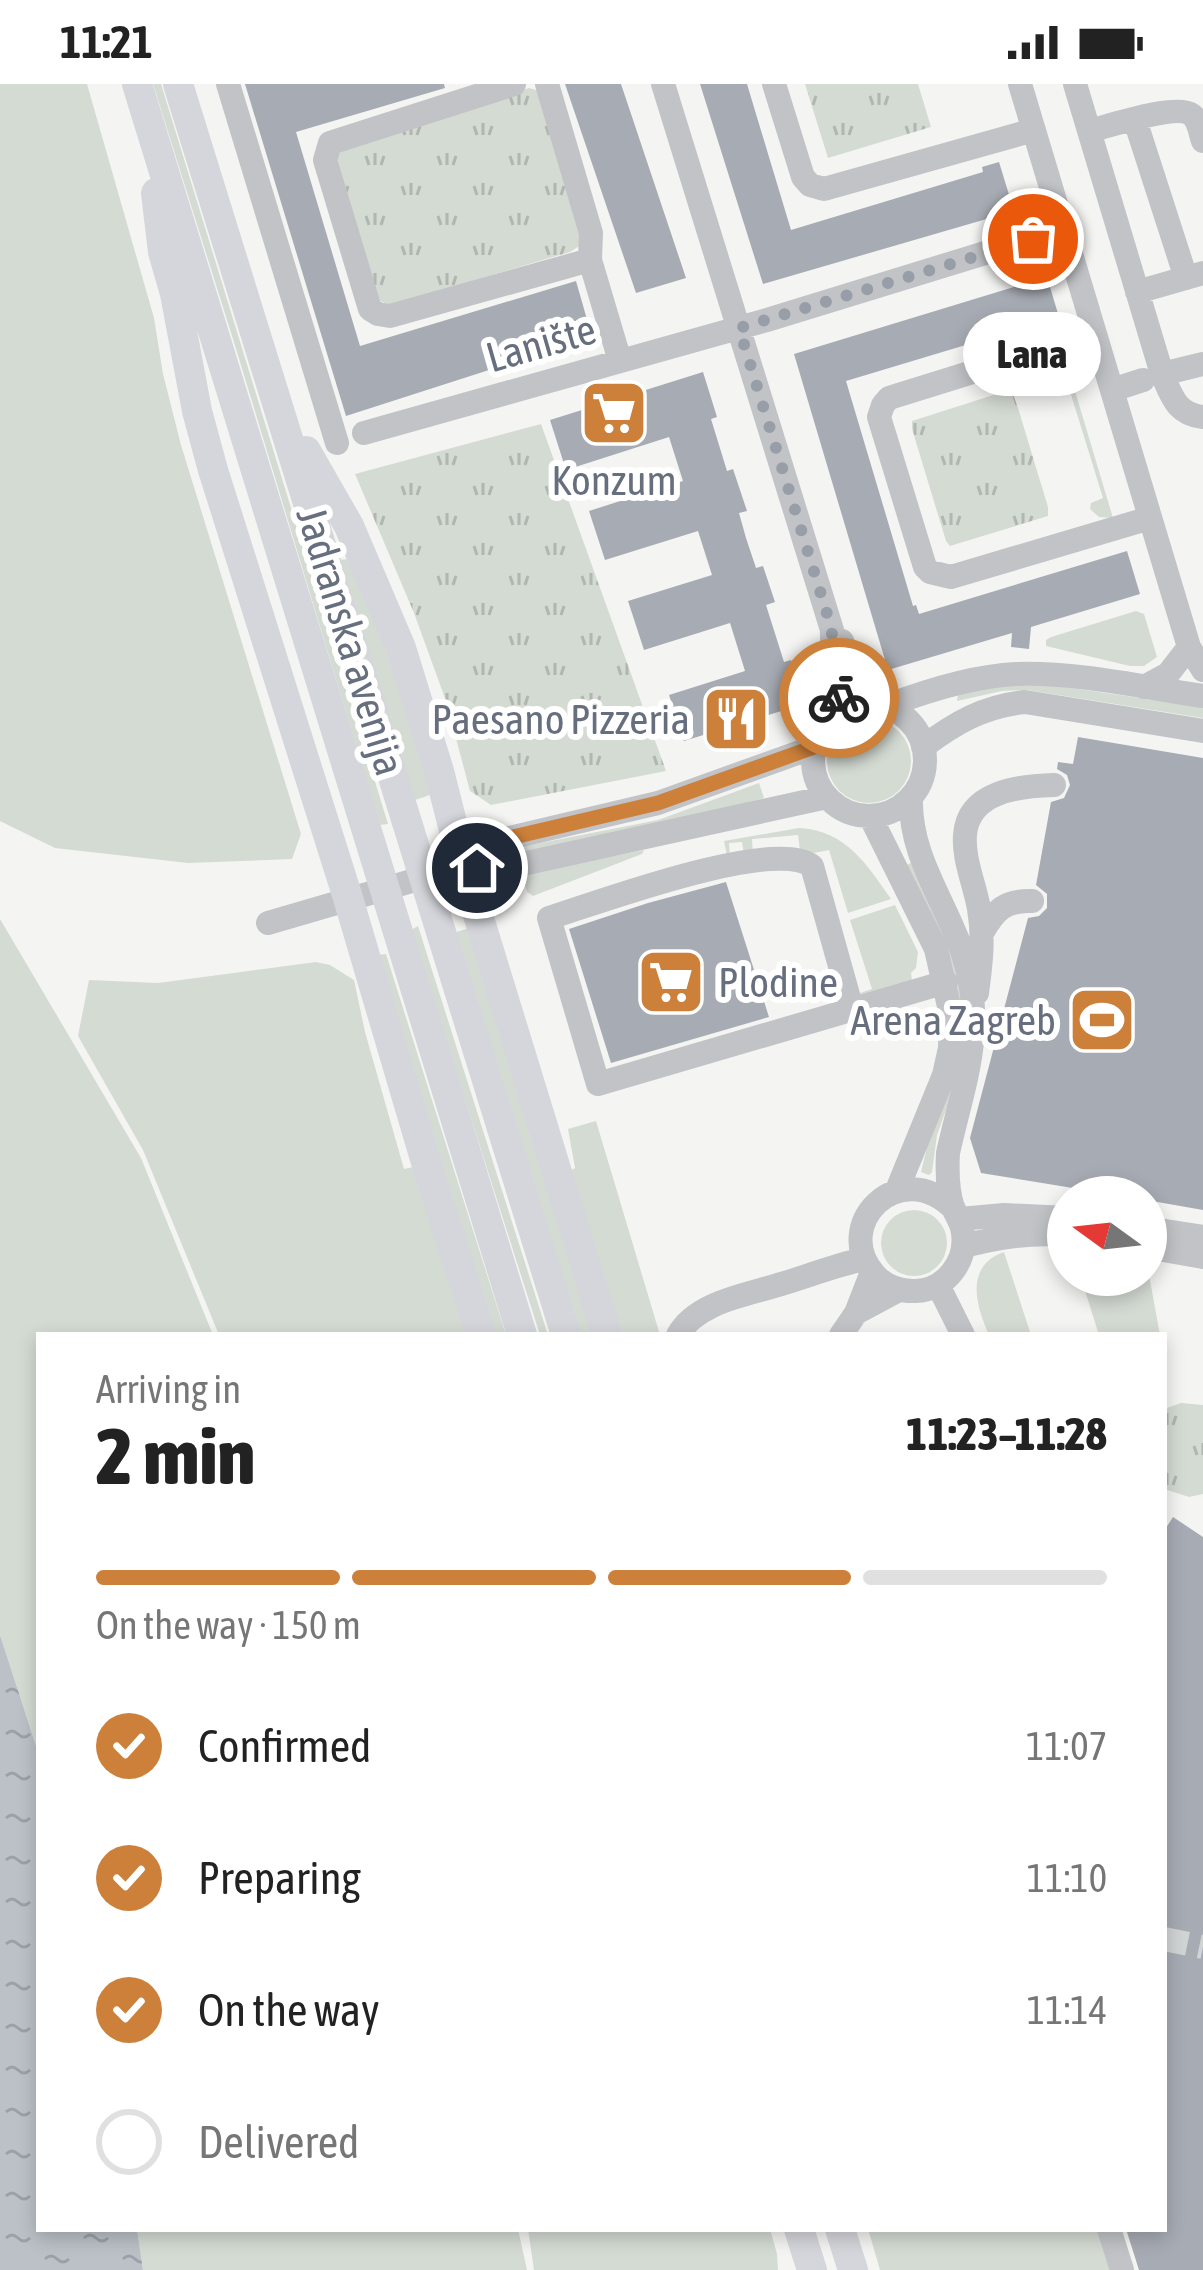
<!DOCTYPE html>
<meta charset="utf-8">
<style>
body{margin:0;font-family:"Asap Condensed",sans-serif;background:#f2f2f2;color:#222;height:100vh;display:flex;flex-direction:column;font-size:45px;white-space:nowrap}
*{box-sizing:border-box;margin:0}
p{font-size:39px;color:#767676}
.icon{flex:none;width:66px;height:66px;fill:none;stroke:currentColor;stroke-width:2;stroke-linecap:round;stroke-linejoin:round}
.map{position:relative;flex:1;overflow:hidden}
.panel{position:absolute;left:36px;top:1248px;width:1131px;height:900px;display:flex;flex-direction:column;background:#fff;border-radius:0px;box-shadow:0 6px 18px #0003}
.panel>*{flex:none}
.needle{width:78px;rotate:285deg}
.controls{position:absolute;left:1047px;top:1092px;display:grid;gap:24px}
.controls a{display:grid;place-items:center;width:120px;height:120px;border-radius:50%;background:#fff;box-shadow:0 6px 18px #0003;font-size:60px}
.pin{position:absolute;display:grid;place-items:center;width:102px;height:102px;color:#fff;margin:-51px;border:6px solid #fff;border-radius:50%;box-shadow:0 3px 12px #0007}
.courier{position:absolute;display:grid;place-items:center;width:120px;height:120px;margin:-60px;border:9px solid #cc803a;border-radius:50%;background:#fff;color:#222;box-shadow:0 3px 15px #0007}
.bubble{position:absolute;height:84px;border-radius:42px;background:#fff;box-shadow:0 6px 18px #0003;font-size:39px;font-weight:800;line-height:84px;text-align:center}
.headline em{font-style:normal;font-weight:800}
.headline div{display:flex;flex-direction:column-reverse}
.headline{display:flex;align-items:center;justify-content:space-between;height:204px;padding:0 60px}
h1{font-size:78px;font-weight:800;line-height:90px}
.bar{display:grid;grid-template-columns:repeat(4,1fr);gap:18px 12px;align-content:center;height:144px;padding:0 60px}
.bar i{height:15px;border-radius:9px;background:#e0e0e0}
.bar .on{background:#cc803a}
.bar p{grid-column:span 4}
ol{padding:0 60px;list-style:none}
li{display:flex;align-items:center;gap:36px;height:132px}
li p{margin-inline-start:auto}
li .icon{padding:12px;border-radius:50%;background:#cc803a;color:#fff;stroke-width:4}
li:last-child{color:#767676}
li i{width:66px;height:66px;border:6px solid #e0e0e0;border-radius:50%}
.status{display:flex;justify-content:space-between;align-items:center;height:84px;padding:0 60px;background:#fff;direction:ltr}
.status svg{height:33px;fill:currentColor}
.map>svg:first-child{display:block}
.grass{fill:#d4dbd3}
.park{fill:url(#park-tufts)}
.water{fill:url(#water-ripples)}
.building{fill:#a7abb3}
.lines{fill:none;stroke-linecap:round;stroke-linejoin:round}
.minor-tunnel{stroke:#d1d4d5;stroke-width:24;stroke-dasharray:24 12;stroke-linecap:butt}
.minor{stroke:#c1c3c6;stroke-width:24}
.major{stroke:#d5d6db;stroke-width:30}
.done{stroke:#989ea7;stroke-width:12;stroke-dasharray:0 21.6}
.route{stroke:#cc803a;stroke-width:15}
.labels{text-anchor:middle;stroke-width:12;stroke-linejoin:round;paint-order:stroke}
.street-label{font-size:42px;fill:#676f7f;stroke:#fff}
.poi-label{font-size:42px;fill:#676f7f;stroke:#fff;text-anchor:end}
</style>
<div class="status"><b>11:21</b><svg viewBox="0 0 49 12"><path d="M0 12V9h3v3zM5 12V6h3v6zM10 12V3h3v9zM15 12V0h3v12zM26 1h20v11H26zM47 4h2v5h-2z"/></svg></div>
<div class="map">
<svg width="1203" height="2186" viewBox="0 0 1203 2186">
<defs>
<pattern id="park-tufts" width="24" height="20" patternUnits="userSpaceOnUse" patternTransform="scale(3)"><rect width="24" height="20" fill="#d4dbd3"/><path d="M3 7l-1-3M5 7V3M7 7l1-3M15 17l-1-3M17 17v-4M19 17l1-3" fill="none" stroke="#b0b6b0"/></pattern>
<pattern id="water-ripples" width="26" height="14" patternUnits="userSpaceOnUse" patternTransform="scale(3)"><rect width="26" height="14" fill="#bbc1c7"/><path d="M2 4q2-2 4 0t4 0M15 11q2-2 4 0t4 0" fill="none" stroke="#9ca1a7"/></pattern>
</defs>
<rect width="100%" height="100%" fill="#f4f5f2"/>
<path class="grass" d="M0 0H87L154 234 163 290 181 361 301 750 292 775 188 779 55 764 0 737Z
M153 0H161L388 740 380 741 237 268Z
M1063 267 1113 434 1099 433 1090 425 1091 419 1103 414 1064 288 1048 291C1044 277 1051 273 1063 267Z
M348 475 379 538 433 710 412 717 340 476Z
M1136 527 1144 530 1157 573 1144 582H1130L1046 562V556L1051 553Z
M1000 601 1057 602 1203 623V634L1027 606 1002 607 957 617 958 610Z
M827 677a42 42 0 1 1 84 0a42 42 0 1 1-84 0Z
M759 699 764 714 712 729 516 770 515 764 658 736Z
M799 744C846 746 867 781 891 815L848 829 829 766 814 769 800 766 798 751 752 755 753 771H744L742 758 729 759 730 772H727L724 757Z
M644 766 642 770 533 812 527 808 522 790Z
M911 779 947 856 962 904 955 1001 937 1051 932 1088 929 1091 921 1088 929 1055 954 989 904 782Z
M895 821 918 868 916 884 911 889 912 897 861 913 857 910 872 905 850 836Z
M0 835 141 1074 213 1251H39V1671L0 1551Z
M418 842 548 1251H540L411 846Z
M473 843 595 1251H580L453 849Z
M386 870 506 1251H495L376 871Z
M316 878 330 881 354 896 365 948 404 1085 413 1083 468 1251H219L143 1066 78 952 89 896 158 899Z
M596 1037 660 1251H619L568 1088 575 1084 568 1045Z
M881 1159a33 33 0 1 1 66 0a33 33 0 1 1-66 0Z
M1004 1168 1031 1251H989C976 1222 964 1182 1004 1168Z
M1147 1180 1160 1251H1099L1080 1191H1146Z
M137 2145H518L527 2186H143Z
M528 2145H770L777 2170 778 2186H534Z
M868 2145H1097L1111 2186H880Z"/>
<path class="park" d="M805 0H918L931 43 828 74Z
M529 4 539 7 584 159 570 168 391 221 380 217 336 80 338 69 347 62Z
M1009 306 1013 310 1018 324 1048 423V432L950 462 946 457 912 345V337Z
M541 340 666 687 491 721 470 707 446 617 414 529 355 390Z
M1181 1319 1203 1321V1410L1189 1413 1164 1405V1325Z"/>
<path class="water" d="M0 1551 39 1671V2145H137L143 2186H0Z"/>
<path class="building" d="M245 0H444L445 4 296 48 360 262 576 197 592 253 346 332Z
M565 0H621L686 194 636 209Z
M700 0H747L791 146 983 88 982 83 999 78 1014 127 763 200Z
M1047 193 1059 233 846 297 913 522 916 521 919 530 1127 467 1140 510 1031 543 1029 565 1011 563 1012 549 888 586 794 270Z
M703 288 717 333 711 335 727 387 733 385 747 427 739 429 746 454 756 484 763 482 775 518 766 521 784 578 791 576 804 620 684 657 669 611 745 587 730 539 644 566 628 517 712 491 698 447 605 476 589 427 683 397 669 353 566 386 550 336Z
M1078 653 1203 674V1126L1146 1116V1113H1128L981 1089 970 1054 1028 834 1039 832 1047 824V810L1036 801 1051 718 1064 714 1070 701 1067 691 1057 685 1058 678 1073 680Z
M726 798 769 933 611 979 569 845 648 819Z
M1173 1433 1203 1453V2186H1139L1126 2145H1164V2111L1167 2109 1164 2101V1447Z"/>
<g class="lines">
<path class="minor-tunnel" d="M1164 1855 1203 1863"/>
<path class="minor" d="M228 0 337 359
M514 0 330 59 325 76 370 225 378 230 390 232 590 176
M547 0 591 149 590 176 620 277
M663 0 832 546C831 574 838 600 840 628
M774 0 803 93 810 101 824 105 1034 46
M1020 0 1189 563 1203 586
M1075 0 1162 290C1172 312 1176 330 1203 333
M1135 36 1186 194
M1089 47C1109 42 1177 19 1192 31 1199 37 1200 49 1203 57
M1137 208 1203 189
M1095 250 889 314 883 321 879 333 925 483 930 488 951 493 1150 434
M1162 290 1203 280
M1112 306 1143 296
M364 349 767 236 1063 145
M842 557 853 585 873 620
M1144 603 1168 590 1189 563
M813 676a56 56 0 1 1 112 0a56 56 0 1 1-112 0Z
M889 621C929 606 973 592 1016 590 1078 588 1142 603 1203 612
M923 663C955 639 984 622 1025 618L1203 647
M911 713C909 772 945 816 963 870 987 944 964 997 948 1069 947 1087 947 1106 953 1124 957 1133 962 1139 963 1149 967 1178 945 1206 916 1207 901 1208 885 1202 875 1191 830 1142 899 1070 954 1125
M870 732 936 865 951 931 950 964 944 991 897 1106
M463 782 472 771 492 758 658 719 814 663
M268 839 463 782 490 784 527 779 827 713
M982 849C995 826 1005 816 1032 817
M977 909C981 880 984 854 979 825 975 801 963 775 965 751 968 707 1020 702 1054 701
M852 925 812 782C774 753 597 819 549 834L598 1000 946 898
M960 1135 1004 1131 1068 1134
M1146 1144 1203 1153
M964 1162C999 1153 1031 1148 1068 1151
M1146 1163 1203 1173
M872 1188 856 1229 899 1206
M938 1201 963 1251
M678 1251C695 1220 741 1212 771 1203 803 1194 832 1182 864 1175
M841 1251 856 1229
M1109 2145 1122 2186"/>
<path class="major" d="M137 0 522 1251
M178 0 566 1251
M156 109 163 168 175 210 197 327 213 386 348 814 425 1075 481 1251
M306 367 349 442 401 564 439 687 463 782 607 1251
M799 2145 812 2186
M840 2145 853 2186"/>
</g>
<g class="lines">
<path class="done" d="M839 614C837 591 831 570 832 546L739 244 1033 155"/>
<path class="route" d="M477 784 463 782 472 771 492 758 658 719 814 663 826 641 840 628 839 614"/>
</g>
<defs>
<g id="supermarket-square" transform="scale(3.45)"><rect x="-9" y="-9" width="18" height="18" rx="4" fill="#cc803a" stroke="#fff"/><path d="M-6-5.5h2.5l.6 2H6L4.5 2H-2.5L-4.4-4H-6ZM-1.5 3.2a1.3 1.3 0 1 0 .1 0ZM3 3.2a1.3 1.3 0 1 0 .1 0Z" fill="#fff"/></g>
<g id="restaurant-square" transform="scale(3.45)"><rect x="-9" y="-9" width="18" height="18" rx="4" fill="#cc803a" stroke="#fff"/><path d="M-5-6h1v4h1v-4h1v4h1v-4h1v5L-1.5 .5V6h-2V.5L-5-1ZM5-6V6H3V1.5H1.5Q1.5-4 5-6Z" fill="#fff"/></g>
<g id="stadium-square" transform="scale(3.45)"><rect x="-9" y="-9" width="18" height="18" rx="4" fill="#cc803a" stroke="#fff"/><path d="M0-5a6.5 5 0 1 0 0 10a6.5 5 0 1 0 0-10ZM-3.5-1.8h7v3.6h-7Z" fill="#fff"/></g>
</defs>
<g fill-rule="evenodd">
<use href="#supermarket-square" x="614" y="329"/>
<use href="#restaurant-square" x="736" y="635"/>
<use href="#supermarket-square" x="671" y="898"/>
<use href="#stadium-square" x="1102" y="936"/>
</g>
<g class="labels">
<g class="street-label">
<text transform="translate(541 259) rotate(-16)" y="15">Lanište</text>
<text transform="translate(351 557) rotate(73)" y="15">Jadranska avenija</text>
</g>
<g class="poi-label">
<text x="614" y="411" text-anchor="middle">Konzum</text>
<text x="690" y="650">Paesano Pizzeria</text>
<text x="718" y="913" text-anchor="start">Plodine</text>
<text x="1056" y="951">Arena Zagreb</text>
</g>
</g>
</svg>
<div class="controls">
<a><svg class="needle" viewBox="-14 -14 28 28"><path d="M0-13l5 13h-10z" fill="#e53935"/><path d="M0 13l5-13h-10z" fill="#767676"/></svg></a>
</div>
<div class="pin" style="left:1033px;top:155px;background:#ea580c"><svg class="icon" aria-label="bag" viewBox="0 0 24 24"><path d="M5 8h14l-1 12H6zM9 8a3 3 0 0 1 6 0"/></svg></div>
<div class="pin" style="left:477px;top:784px;background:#1f2937"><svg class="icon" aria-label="home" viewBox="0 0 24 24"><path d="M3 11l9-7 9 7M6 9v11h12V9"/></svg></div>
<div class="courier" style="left:839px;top:614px"><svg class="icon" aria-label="bike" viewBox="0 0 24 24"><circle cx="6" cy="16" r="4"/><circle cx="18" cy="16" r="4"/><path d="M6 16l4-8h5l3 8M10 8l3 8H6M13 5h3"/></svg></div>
<div class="bubble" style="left:963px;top:228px;width:138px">Lana</div>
<section class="panel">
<div class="headline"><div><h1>2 min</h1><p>Arriving in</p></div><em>11:23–11:28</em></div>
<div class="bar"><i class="on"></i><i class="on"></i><i class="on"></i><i></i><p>On the way · 150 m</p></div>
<ol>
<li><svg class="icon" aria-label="check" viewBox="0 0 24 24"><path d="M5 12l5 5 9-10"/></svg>Confirmed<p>11:07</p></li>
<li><svg class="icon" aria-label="check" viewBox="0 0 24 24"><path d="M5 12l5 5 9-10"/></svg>Preparing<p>11:10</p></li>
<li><svg class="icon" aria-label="check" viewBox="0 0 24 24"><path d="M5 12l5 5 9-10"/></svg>On the way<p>11:14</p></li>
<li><i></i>Delivered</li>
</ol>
</section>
</div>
